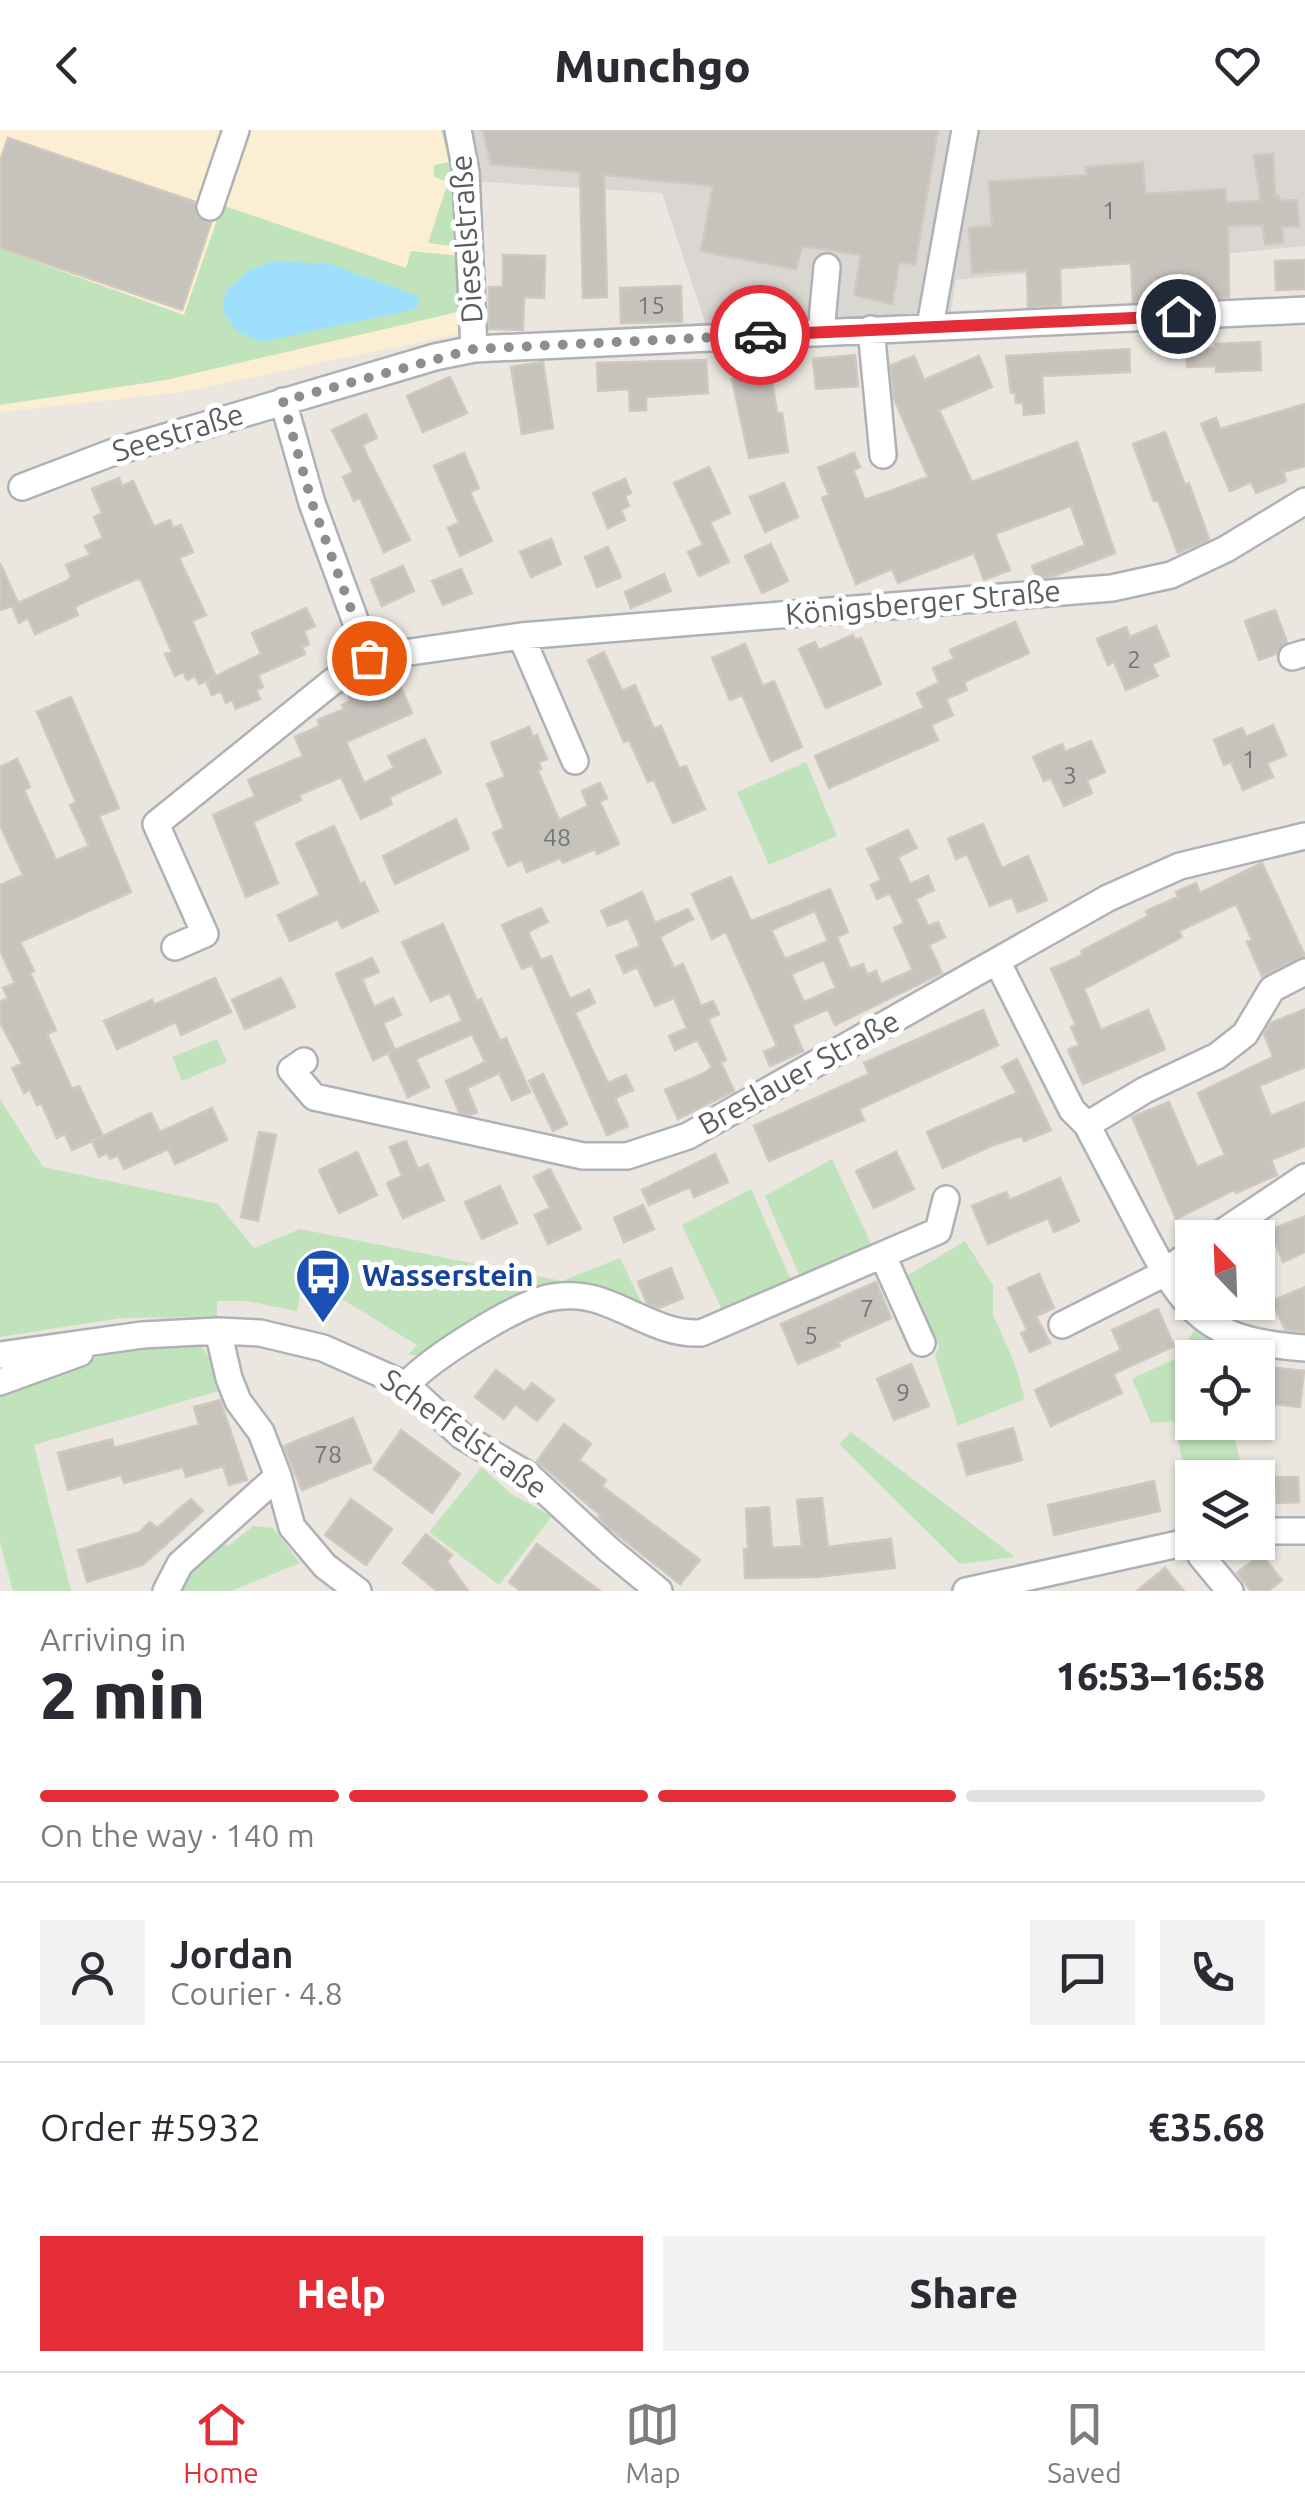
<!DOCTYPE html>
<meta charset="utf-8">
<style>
body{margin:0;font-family:Ubuntu,sans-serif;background:#f2f2f3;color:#2b2b33;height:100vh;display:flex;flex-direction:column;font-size:38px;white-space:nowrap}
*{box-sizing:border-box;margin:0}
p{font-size:32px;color:#7c7c81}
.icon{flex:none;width:55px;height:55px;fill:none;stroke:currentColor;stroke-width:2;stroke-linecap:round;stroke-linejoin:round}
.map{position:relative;height:1461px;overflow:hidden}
.side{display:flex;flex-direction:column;background:#fff;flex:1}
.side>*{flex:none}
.needle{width:65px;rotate:337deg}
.buttons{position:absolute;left:1175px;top:1090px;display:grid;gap:20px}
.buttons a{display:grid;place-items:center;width:100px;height:100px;border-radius:0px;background:#fff;box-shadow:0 2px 8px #0004;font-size:50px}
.pin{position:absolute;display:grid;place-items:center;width:85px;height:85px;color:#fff;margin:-42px;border:5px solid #fff;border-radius:50%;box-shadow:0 2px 10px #0007}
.courier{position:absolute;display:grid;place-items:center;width:100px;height:100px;margin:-50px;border:8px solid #e42d36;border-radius:50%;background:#fff;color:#222;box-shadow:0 2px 12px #0007}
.summary em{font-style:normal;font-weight:800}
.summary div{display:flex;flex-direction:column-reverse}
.summary{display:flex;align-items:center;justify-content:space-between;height:170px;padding:0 40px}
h1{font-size:65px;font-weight:800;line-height:75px}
.bar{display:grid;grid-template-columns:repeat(4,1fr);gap:15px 10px;align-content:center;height:120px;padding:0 40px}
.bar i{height:12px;border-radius:8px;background:#e1e1e2}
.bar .current{background:#e42d36}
.bar p{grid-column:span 4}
.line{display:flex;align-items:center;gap:25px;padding:0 40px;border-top:2px solid #e1e1e2}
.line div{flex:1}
.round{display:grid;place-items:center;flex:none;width:105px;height:105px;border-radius:0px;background:#f2f2f3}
.cta{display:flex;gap:20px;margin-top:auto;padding:20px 40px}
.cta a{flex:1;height:115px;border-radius:0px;background:#e42d36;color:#fff;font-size:40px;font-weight:800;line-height:115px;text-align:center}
.cta a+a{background:#f2f2f3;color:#2b2b33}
header{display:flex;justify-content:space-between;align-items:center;height:130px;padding:0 40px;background:#fff;font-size:45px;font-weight:800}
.dock{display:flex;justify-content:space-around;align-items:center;height:140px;border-top:2px solid #e1e1e2;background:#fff;font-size:28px;color:#7c7c81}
.dock a{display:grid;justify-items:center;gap:5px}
.dock .current{color:#e42d36}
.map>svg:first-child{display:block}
.commercial{fill:#fceed3}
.industrial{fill:#dad6d2}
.green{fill:#c1e3bc}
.water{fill:#9ee0fc}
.building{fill:#c6c2bc;stroke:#d0c8be;stroke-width:2.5;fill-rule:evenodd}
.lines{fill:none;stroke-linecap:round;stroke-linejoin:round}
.minor-casing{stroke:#aeb2b5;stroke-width:30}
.minor{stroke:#fff;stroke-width:25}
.done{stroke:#8c8d8d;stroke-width:10;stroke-dasharray:0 18}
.route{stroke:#e42d36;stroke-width:12}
.labels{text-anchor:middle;stroke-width:10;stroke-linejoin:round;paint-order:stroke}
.number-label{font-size:25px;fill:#747677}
.street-label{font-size:30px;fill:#595d60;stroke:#fff}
.transit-label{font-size:30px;font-weight:bold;fill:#164399;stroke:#fff;text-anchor:start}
</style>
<header><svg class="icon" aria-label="back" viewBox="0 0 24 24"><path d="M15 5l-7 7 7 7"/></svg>Munchgo<svg class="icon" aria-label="heart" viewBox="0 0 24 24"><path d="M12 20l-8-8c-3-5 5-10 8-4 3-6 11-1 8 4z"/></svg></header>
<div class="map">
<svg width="1305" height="1461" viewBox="0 0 1305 1461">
<rect width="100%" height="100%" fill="#ebe7e0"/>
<path class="commercial" d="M0 0H460L472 201 183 262 0 282Z"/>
<path class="industrial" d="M460 0H1305V116L956 150 950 188 706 195 662 63 470 51Z"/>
<path class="green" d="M441 0H447L454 30 458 117 428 113 448 52 434 47V35L449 32Z
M222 75 406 138 411 121 460 126 462 181 166 250 0 275V119L184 185Z
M806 632 837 706 769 735 737 662Z
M217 909 227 932 182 951 172 927Z
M0 969 43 1037 218 1074 254 1118 300 1099 562 1151 620 1128 647 1184 588 1160 427 1225H408L417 1215 345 1171 301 1155 297 1181 246 1171H217V1187L122 1188 0 1207Z
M832 1029 873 1118 801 1149 765 1066Z
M751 1059 791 1150 723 1182 682 1095Z
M965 1111 993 1155V1185L1014 1232 1025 1269 958 1296 935 1226 939 1216 905 1147Z
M1197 1196 1241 1219 1243 1224 1242 1227 1192 1228V1292L1226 1293 1227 1298 1232 1297 1244 1347 1192 1348V1376L1174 1291 1151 1293 1132 1249 1176 1228Z
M199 1213 212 1231 222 1260 34 1315 71 1461H13L0 1412V1263C75 1230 116 1216 199 1213Z
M851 1302 1015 1427 960 1434 839 1314Z
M482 1337 511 1364 552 1386 499 1455 429 1402Z
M253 1396 273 1398 300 1433 231 1461H176L178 1453 221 1409 228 1416Z"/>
<path class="water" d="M274 131 330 134 420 167 416 179 262 212 237 202 223 181 225 162 247 141Z"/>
<path class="building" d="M483 0H938L915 134 899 132 892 174 854 165 861 125 802 116 796 139 701 121 713 56 604 45 607 167 583 168 580 42 491 34Z
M8 8 195 72 197 87 211 93 182 180 0 118V31Z
M1273 24 1275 66H1279L1280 71 1297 70 1299 96 1282 97 1283 113 1265 114 1263 95 1228 96 1229 167 1195 169 1194 148 1153 150 1154 171 1133 172 1131 133 1060 138 1061 175 1028 177 1027 140 972 143 969 98 992 96 989 52 1087 45 1086 37 1143 33 1145 64 1225 59 1226 73 1261 71 1254 25Z
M503 125 545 126 544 168 524 167 523 200 489 199V157H503Z
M1305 130V159L1276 160 1275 131Z
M681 156 682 192 621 193 620 158Z
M1260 212 1261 240 1216 242V236L1187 237 1186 220 1215 218V214Z
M1129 219 1130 242 1042 246 1044 283 1024 285 1023 273H1016L1015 263H1011L1006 226Z
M855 225 858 256 816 259 813 229Z
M914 226 924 250 979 226 992 257 939 280 972 352 1077 312 1115 423 1054 446 1037 448 1032 436 1085 415 1071 376 995 404 1010 440 984 450 974 423 898 453 892 439 856 454 822 368 829 365 818 338 854 323 860 337 853 340 865 370 928 347 894 269 891 235Z
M706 230 708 263 646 267V280L630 281 629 259 598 261 597 233Z
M543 232 553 298 522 304 511 237Z
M771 243 777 283H782L788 322 749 328 732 249Z
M450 247 467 283 423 302 407 266Z
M1305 274V336L1283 342 1286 351 1256 363 1251 352 1230 361 1201 294 1216 288 1220 299Z
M366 284 377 308 362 315 410 410 384 422 360 368 354 371 343 347 353 342 332 300Z
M1165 302 1185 355 1189 353 1209 409 1178 423 1158 370 1154 371 1133 314Z
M464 323 479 358 470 362 492 411 460 426 448 398 459 393 434 336Z
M709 337 730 383 710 392 729 432 699 446 688 422 703 415 674 353Z
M119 348 122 356 133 351 154 397 170 390 173 398 181 395 193 422 179 428 206 485 192 491 216 547 199 554 195 546 187 550 183 542 175 546 165 524 172 522 141 450 136 449 82 473 75 477 78 485 35 504 28 488 19 493 12 476 0 480V433L18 473 67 451 71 446 66 435 90 425 85 416 103 408 94 387 102 383 92 359Z
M625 349 631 363 625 366 629 376 621 380 625 390 608 398 593 363Z
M784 353 798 387 765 402 750 367Z
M551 409 561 434 531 447 520 422Z
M771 414 788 451 762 463 745 426Z
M608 417 621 447 597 457 585 427Z
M403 436 414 461 382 476 371 450Z
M461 439 472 463 443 475 432 451Z
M664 444 671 461 631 478 625 462Z
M306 478 315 496 304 501 309 514 302 517 305 524 258 545 263 557 256 560 260 569 236 579 232 570 226 573 221 561 212 565 206 551 261 524 252 503Z
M1275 480 1287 512 1276 524 1259 530 1245 491Z
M1015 492 1029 523 964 552 967 560 946 569 953 585 931 595 938 610 829 658 815 626 924 578 917 563 939 553 933 538 954 529 950 520Z
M1156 496 1169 526 1152 534 1158 546 1126 560 1114 532 1108 535 1097 509 1126 497 1130 507Z
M853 505 855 510 861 508 881 554 826 578 799 519 815 512 819 520Z
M745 514 763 556 774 551 802 617 771 631 742 565 730 570 712 528Z
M604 522 622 561 635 555 654 599 661 596 679 638 686 636 705 679 673 693 654 650 648 652 629 610 624 612 588 530Z
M399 553 412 583 346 612 364 653 394 638 388 626 425 609 441 643 389 667 392 674 361 689 341 647 299 665 301 670 253 692 278 753 246 767 213 685 255 666 248 650 303 626 295 607 320 596 318 590 344 579 342 575 350 571 349 566 371 556 375 564Z
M71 567 119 678 99 686 131 762 20 812 34 841 30 843 56 900 47 904 72 959 79 956 103 1006 72 1020 65 1004 57 1008 41 973 37 975 30 960 24 963 12 938 22 934 0 892V872L8 868 3 858 15 853 0 820V755L23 745 0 695V637L17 629 30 657 24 660 56 730 89 716 70 675 76 672 37 582Z
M1273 595 1286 625 1267 633 1273 647 1243 660 1231 632 1224 635 1214 610 1242 598 1246 607Z
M529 597 533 607 537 605 547 629 539 632 541 639 538 641 559 690 588 676 582 661 600 653 607 668 600 672 619 714 597 724 595 719 563 733 560 728 527 742 522 730 508 736 493 703 504 698 487 654 505 647 491 613Z
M1091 611 1105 642 1087 650 1092 663 1064 676 1051 648 1044 651 1033 627 1062 614 1065 622Z
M456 689 469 719 395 754 383 726Z
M983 694 1002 738 1028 726 1047 770 1018 782 1012 767 990 776 967 724 956 729 948 709Z
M334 696 360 754 364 752 378 781 342 798 338 789 290 811 278 785 320 765 296 713Z
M908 700 917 718 898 727 910 754 928 746 934 760 916 769 928 796 938 792 945 807 929 815 942 843 835 895 828 879 792 895 803 921 770 936 764 922 777 916 726 802 712 809 692 764 731 747 751 791 830 759 848 802 837 807 850 839 863 834 867 845 876 841 881 854 913 840 894 798 904 793 890 763 877 769 871 755 881 750 867 719ZM815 781 828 811 785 829 771 800ZM824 830 836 858 804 872 791 844Z
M1262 733 1305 826 1262 846 1247 812 1252 810 1236 774 1179 801 1182 807 1084 859 1101 900 1148 880 1165 919 1083 954 1068 920 1079 915 1071 897 1076 895 1051 839 1083 825 1081 821 1148 786 1146 781 1178 767 1176 762 1196 753 1200 763Z
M642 762 655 793 688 779 693 789 660 807 674 838 683 834 701 876 713 871 719 884 708 889 726 930 721 933 734 961 678 989 665 960 705 943 712 937 697 910 675 920 669 906 687 898 674 868 655 876 637 837 624 843 616 826 640 816 628 788 608 796 601 781Z
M541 778 548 792 528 802 541 830 551 826 570 869 589 860 595 873 575 883 608 953 626 945 633 960 615 968 628 996 607 1005 532 835 522 839 502 795Z
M443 794 477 871 481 869 500 911 506 908 530 962 512 970 499 943 467 958 477 982 470 985 459 982 446 951 485 932 472 904 416 929 429 957 408 967 388 923 462 891 450 863 431 871 402 812Z
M372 828 379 842 362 849 374 877 393 868 401 885 383 893 395 920 373 930 336 844Z
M215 848 231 882 181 905 176 892 117 919 104 891 152 870 154 875Z
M281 848 295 877 245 899 232 870Z
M1305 879V937L1259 956 1271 986 1305 972V1016L1271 1030 1277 1045 1236 1063 1234 1060 1176 1089 1132 987 1169 972 1197 1037 1225 1025 1198 963 1273 927 1264 904 1271 893Z
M983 880 998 915 859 979 864 990 769 1031 754 996 869 944 864 933Z
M1017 929 1051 1000 1024 1011 1022 1006 993 1015 943 1038 927 1002 1017 963 1002 937Z
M543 944 567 994 553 1001 529 951Z
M212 978 227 1010 175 1034 168 1019 124 1039 118 1025 110 1029 107 1023 99 1027 92 1011 151 983 160 1002Z
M259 1002 276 1005 258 1091 241 1087Z
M406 1011 418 1039 428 1034 444 1070 403 1088 387 1053 402 1046 390 1017Z
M357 1022 377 1065 339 1083 319 1040Z
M896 1022 914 1059 874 1078 856 1041Z
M715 1024 728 1052 694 1067 690 1057 649 1075 642 1060Z
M550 1039 581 1099 548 1114 535 1085 550 1078 534 1047Z
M1060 1048 1079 1091 1054 1102 1048 1088 988 1114 972 1076 1006 1062 1010 1070Z
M500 1056 517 1093 482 1109 465 1072Z
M643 1075 654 1099 624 1112 614 1088Z
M1305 1086V1122L1283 1132 1270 1100Z
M671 1138 683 1168 659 1178 647 1173 638 1152Z
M1039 1144 1054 1178 1036 1186 1050 1213 1030 1222 1021 1203 1027 1200 1008 1158Z
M876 1152 891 1188 838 1212 840 1216 798 1234 781 1194Z
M1305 1157V1202L1285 1199 1272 1171Z
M1158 1179 1174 1216 1113 1244 1122 1263 1051 1296 1035 1260 1121 1220 1112 1200Z
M911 1234 929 1276 894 1290 877 1249Z
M1260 1236 1304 1241 1300 1277 1258 1272Z
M496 1240 525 1262 532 1253 554 1270 537 1291 515 1274 504 1289 475 1267Z
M220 1270 247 1350 229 1355 223 1336 186 1347 183 1337 124 1353 121 1345 68 1360 58 1323 112 1309 114 1318 199 1295 194 1277Z
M353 1288 371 1332 302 1360 284 1316Z
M564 1294 591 1314 579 1330 606 1350 602 1356 700 1430 680 1454 609 1398 598 1387 600 1385 537 1331Z
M1013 1298 1022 1330 967 1345 958 1314Z
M401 1300 460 1344 432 1383 374 1339Z
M1276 1347H1298L1299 1372 1277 1373Z
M1154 1351 1160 1381 1054 1405 1048 1375Z
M822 1368 828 1417 891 1409 895 1438 817 1447 745 1448 744 1419H748L746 1379 769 1377 772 1418 802 1416 797 1370Z
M191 1369 203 1381 143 1435 87 1452 78 1420 140 1402 150 1392 157 1398Z
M351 1369 392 1399 366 1435 325 1405Z
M426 1404 452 1425 447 1431 468 1461H437L403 1433Z
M537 1414 600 1461H521L509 1452Z
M1261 1424 1282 1450 1268 1461H1251L1237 1443Z
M1165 1438 1184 1461H1137Z"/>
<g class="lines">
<g class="minor-casing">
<path id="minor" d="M458 0 466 42 474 219
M210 77 236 0
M930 196 965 0
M871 199 883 325
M821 202 827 137
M283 271 312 373 369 528
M22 357 111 323 435 227 474 219 1305 180
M521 506 575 631
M1292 527 1305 523
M175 817 205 804 156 694 332 552 369 528 521 506 1112 458 1171 445 1226 419 1305 371
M997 831 1072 980 1087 995C1105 1029 1123 1064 1141 1098 1185 1182 1205 1211 1305 1218
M304 931 291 940 314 967 583 1026H627L688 1006 1108 768 1180 736 1305 706
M1087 995 1145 960 1217 926 1245 904 1272 859 1305 842
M1214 1108 1305 1047
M883 1126 922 1213
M1062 1195 1159 1146 1192 1122
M0 1225 142 1205 218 1201 260 1203 323 1218 406 1255 462 1306 528 1345 608 1419 659 1461
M0 1252 80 1223
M406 1255C431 1228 509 1179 544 1169 561 1164 582 1165 598 1170 633 1181 663 1205 701 1203L938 1101 946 1069
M278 1346 292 1397 325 1436 358 1461
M1258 1401H1305
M1197 1412 1201 1426 1230 1461
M166 1461 180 1434 278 1346 261 1302 238 1271 229 1248 218 1201
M966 1461 1192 1411"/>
</g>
<use href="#minor" class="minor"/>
</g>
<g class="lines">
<path class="done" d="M369 528 312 373 283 271 474 219 760 205"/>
<path class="route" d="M760 205 1178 186"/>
</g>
<defs>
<g id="bus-pin" transform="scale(2.875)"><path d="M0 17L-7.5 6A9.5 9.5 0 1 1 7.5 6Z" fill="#1a4fb4" stroke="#fff"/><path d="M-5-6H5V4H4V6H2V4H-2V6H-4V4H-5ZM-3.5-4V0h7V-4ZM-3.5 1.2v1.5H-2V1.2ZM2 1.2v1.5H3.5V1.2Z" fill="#fff"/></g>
</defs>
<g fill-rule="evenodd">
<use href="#bus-pin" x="323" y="1146"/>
</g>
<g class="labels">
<g class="number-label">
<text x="1109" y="89">1</text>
<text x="651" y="184">15</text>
<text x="1134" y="538">2</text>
<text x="1249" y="638">1</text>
<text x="1070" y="654">3</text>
<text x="557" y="716">48</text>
<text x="867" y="1187">7</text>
<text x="811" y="1214">5</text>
<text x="903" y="1271">9</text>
<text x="328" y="1333">78</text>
</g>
<g class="street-label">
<text transform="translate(467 109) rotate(-94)" y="10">Dieselstraße</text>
<text transform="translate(178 303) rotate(-17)" y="10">Seestraße</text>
<text transform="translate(923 473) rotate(-5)" y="10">Königsberger Straße</text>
<text transform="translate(799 943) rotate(-29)" y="10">Breslauer Straße</text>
<text transform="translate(464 1304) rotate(36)" y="10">Scheffelstraße</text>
</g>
<g class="transit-label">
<text x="362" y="1156">Wasserstein</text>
</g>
</g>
</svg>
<div class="buttons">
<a><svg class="needle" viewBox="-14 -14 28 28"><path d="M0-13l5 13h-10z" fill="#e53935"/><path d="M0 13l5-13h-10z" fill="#7c7c81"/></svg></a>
<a><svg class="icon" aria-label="locate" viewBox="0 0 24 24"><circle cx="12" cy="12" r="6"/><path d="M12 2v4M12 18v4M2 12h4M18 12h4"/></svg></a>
<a><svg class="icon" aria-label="layers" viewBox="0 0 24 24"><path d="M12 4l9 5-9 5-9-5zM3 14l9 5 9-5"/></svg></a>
</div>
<div class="pin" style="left:369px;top:528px;background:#ea580c"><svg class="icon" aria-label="bag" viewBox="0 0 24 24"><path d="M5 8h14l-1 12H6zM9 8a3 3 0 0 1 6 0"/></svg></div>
<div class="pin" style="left:1178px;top:186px;background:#1f2937"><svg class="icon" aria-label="home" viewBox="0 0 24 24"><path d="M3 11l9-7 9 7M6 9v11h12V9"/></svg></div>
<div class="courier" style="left:760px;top:205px"><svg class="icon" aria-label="car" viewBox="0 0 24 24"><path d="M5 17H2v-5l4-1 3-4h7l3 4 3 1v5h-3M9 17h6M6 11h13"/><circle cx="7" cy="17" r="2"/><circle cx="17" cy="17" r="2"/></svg></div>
</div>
<section class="side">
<div class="summary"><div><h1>2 min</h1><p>Arriving in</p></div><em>16:53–16:58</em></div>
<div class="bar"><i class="current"></i><i class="current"></i><i class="current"></i><i></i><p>On the way · 140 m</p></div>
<div class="line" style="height:180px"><a class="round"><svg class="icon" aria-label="person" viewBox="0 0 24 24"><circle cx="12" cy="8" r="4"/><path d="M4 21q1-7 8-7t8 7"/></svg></a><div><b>Jordan</b><p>Courier · 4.8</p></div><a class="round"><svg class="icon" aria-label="chat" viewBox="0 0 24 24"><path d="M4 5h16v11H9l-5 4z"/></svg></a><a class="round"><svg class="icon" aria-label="phone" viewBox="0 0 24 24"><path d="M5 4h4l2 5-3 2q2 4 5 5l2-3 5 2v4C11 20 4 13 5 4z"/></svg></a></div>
<div class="line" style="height:130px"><div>Order #5932</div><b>€35.68</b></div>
<div class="cta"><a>Help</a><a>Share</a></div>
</section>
<nav class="dock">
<a class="current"><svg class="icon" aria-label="home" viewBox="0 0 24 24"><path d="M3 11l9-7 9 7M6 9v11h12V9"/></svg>Home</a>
<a><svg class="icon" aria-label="map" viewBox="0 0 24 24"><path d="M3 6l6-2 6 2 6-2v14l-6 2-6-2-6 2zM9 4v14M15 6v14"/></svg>Map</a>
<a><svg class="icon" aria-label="saved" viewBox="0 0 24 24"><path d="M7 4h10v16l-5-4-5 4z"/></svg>Saved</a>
</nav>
